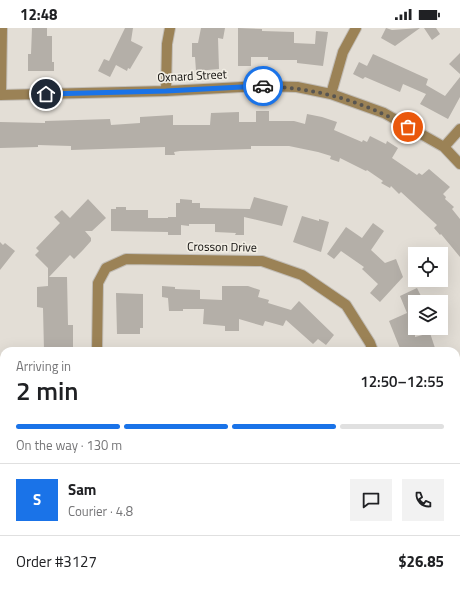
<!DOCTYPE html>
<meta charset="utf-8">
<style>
body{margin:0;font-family:"Titillium Web",sans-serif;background:#f2f2f2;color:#202124;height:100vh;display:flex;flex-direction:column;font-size:15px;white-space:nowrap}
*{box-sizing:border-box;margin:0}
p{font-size:13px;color:#757577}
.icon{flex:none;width:22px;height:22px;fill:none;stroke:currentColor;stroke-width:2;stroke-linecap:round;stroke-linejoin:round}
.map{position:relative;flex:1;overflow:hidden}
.details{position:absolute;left:0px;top:319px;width:460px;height:248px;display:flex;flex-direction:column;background:#fff;border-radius:12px 12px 0 0;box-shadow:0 4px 16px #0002}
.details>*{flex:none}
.buttons{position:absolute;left:408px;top:219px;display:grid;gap:8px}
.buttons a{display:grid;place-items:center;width:40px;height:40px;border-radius:0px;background:#fff;box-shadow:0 4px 16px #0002;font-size:20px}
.pin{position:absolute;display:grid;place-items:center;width:34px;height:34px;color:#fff;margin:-17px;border:2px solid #fff;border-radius:50%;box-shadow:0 1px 4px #0007}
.courier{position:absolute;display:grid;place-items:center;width:40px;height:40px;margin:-20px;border:3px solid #1a73e8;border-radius:50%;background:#fff;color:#222;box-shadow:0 1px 5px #0007}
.overview em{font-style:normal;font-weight:600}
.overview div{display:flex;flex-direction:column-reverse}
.overview{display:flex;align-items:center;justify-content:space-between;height:68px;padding:0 16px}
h1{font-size:26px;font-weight:600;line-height:30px}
.bar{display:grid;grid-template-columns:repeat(4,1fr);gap:6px 4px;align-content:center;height:48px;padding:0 16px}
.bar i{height:5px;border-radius:3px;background:#e0e0e0}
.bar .active{background:#1a73e8}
.bar p{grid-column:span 4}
.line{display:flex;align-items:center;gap:10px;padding:0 16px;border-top:1px solid #e0e0e0}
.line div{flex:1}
.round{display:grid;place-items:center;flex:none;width:42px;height:42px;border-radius:0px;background:#f2f2f2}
.status{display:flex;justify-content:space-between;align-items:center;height:28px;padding:0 20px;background:#fff;direction:ltr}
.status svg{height:11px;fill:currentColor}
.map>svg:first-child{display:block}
.building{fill:#b4afa8}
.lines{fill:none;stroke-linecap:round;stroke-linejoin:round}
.minor-casing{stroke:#c1bcb5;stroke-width:12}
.minor{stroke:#9b8256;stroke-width:10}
.done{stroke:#585551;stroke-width:4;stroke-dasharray:0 7.2}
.route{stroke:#1a73e8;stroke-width:5}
.labels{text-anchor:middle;stroke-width:3.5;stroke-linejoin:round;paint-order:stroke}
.street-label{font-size:12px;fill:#0d0b09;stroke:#f0ece3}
</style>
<div class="status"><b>12:48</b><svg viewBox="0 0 49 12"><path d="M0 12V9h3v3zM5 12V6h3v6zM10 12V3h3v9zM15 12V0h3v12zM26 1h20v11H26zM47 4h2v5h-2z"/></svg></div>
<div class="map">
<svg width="460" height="567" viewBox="0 0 460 567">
<rect width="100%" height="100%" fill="#e3ded6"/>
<path class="building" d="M32 0H47V8H52V34H54V43H28V26H31Z
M125 0H133L131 13 143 19 130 41 128 40 127 43 116 37 110 49 98 43 104 31 109 33Z
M201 0H225L223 11 218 10 219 41 196 43 195 29H192V15H198Z
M238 0 262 1V3L294 4V15L315 16 316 3 328 4 323 38 297 35V32H268V29H251V38H238Z
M386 0 392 2 420 0 395 18 381 10Z
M424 0H436L440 6 432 12Z
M460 25V46L449 36Z
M373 26 428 51 426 57 445 68 460 49V69L448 91 420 76 426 66 403 56 400 64 365 49 363 51 353 46 359 34 367 38Z
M256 83H269V93H294L305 96 307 86 322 89 337 94 334 102 362 114 363 112 367 114 370 108 386 116 387 113 398 120 392 130 417 147 419 145 422 147 429 141 450 159 443 166 446 169 445 171 454 179 452 181 460 191V229L441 206 440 207 434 200 437 197 401 164 399 166 391 158 390 160 381 155 383 153 367 142 366 143 340 130 339 134 330 131 331 128 318 124 289 118H251V121L180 123 174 124 175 127H165V119L71 122V118L38 117V119L0 120V94L45 95V93L110 91 111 97 140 95V89L173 87V97H210L211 85 239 84V94H256Z
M254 169 288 178 282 198 244 189V207H235L236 205 215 204V196H189V198L181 197V207H168V204L111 203V181H116V179H126V182H148V190H168V189H176V175H180V171L192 172V175H200V180L250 181Z
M88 171 106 190 92 203H85L91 210V213L83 222 74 231 70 227 49 249H67L68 297H73V323H44L43 280 37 279V259L48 258V240L35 227 39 223 36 220 60 195 54 189 62 182 70 190Z
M302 188 319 193V191L329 194 321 224 293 214Z
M373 195 384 203 371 222 385 235 396 231 403 249 380 274 370 265 378 256 362 241 364 239 341 223 334 231 327 226 346 199 362 210Z
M0 214 3 217 5 215 15 223 0 242Z
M162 258 175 259V261L200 262V271L222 272V258H248L260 262 258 269 269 272 268 275 291 282 299 273 334 307 326 317 318 311 313 316 286 292 283 298 265 293 263 298 239 291V303H225V298L203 296 204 281H183V283H169L168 270 162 269Z
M417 260 424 274H415V309L430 305 436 323H401L389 293 407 285 400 268Z
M116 265 143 266V300H140V306H117Z"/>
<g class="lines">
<g class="minor-casing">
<path id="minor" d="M166 63 167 16 170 0
M331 66 343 24 356 0
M0 67 166 63 263 58 297 59 331 66 384 85 444 119 460 136
M1 67 2 0
M444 119 460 101
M97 323 98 255 106 240 126 231 262 233 302 247 346 277 370 315 373 323
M456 405H460
M0 406H4
M97 563V567
M416 563 417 567
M263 567 324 565 330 563"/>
</g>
<use href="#minor" class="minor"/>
</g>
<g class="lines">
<path class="done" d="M263 58C316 60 361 72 408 99"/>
<path class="route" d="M46 66 166 63 263 58"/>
</g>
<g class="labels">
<g class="street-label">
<text transform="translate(192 48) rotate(-3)" y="4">Oxnard Street</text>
<text transform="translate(222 219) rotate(1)" y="4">Crosson Drive</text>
</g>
</g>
</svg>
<div class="buttons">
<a><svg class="icon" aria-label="locate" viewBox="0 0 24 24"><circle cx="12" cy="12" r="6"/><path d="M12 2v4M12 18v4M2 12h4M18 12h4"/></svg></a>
<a><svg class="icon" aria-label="layers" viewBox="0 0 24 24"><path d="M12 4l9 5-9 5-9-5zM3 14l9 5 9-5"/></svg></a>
</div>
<div class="pin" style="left:408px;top:99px;background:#ea580c"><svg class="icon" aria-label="bag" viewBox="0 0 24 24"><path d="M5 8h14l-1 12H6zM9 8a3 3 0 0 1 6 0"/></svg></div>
<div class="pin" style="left:46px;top:66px;background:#1f2937"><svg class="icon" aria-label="home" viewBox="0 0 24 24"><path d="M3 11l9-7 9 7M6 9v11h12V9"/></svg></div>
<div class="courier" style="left:263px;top:58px"><svg class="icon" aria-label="car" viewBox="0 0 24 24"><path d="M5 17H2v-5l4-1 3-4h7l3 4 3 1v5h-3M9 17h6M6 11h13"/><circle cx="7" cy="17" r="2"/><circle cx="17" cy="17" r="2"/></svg></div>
<section class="details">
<div class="overview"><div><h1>2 min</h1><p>Arriving in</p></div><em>12:50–12:55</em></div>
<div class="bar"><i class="active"></i><i class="active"></i><i class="active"></i><i></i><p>On the way · 130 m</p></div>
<div class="line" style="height:72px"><b class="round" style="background:#1a73e8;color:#fff">S</b><div><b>Sam</b><p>Courier · 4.8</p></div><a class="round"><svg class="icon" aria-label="chat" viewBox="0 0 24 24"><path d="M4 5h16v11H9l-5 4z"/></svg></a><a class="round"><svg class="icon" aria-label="phone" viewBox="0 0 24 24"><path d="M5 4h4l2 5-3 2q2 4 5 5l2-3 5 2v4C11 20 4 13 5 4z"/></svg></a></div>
<div class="line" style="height:52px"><div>Order #3127</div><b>$26.85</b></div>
</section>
</div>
